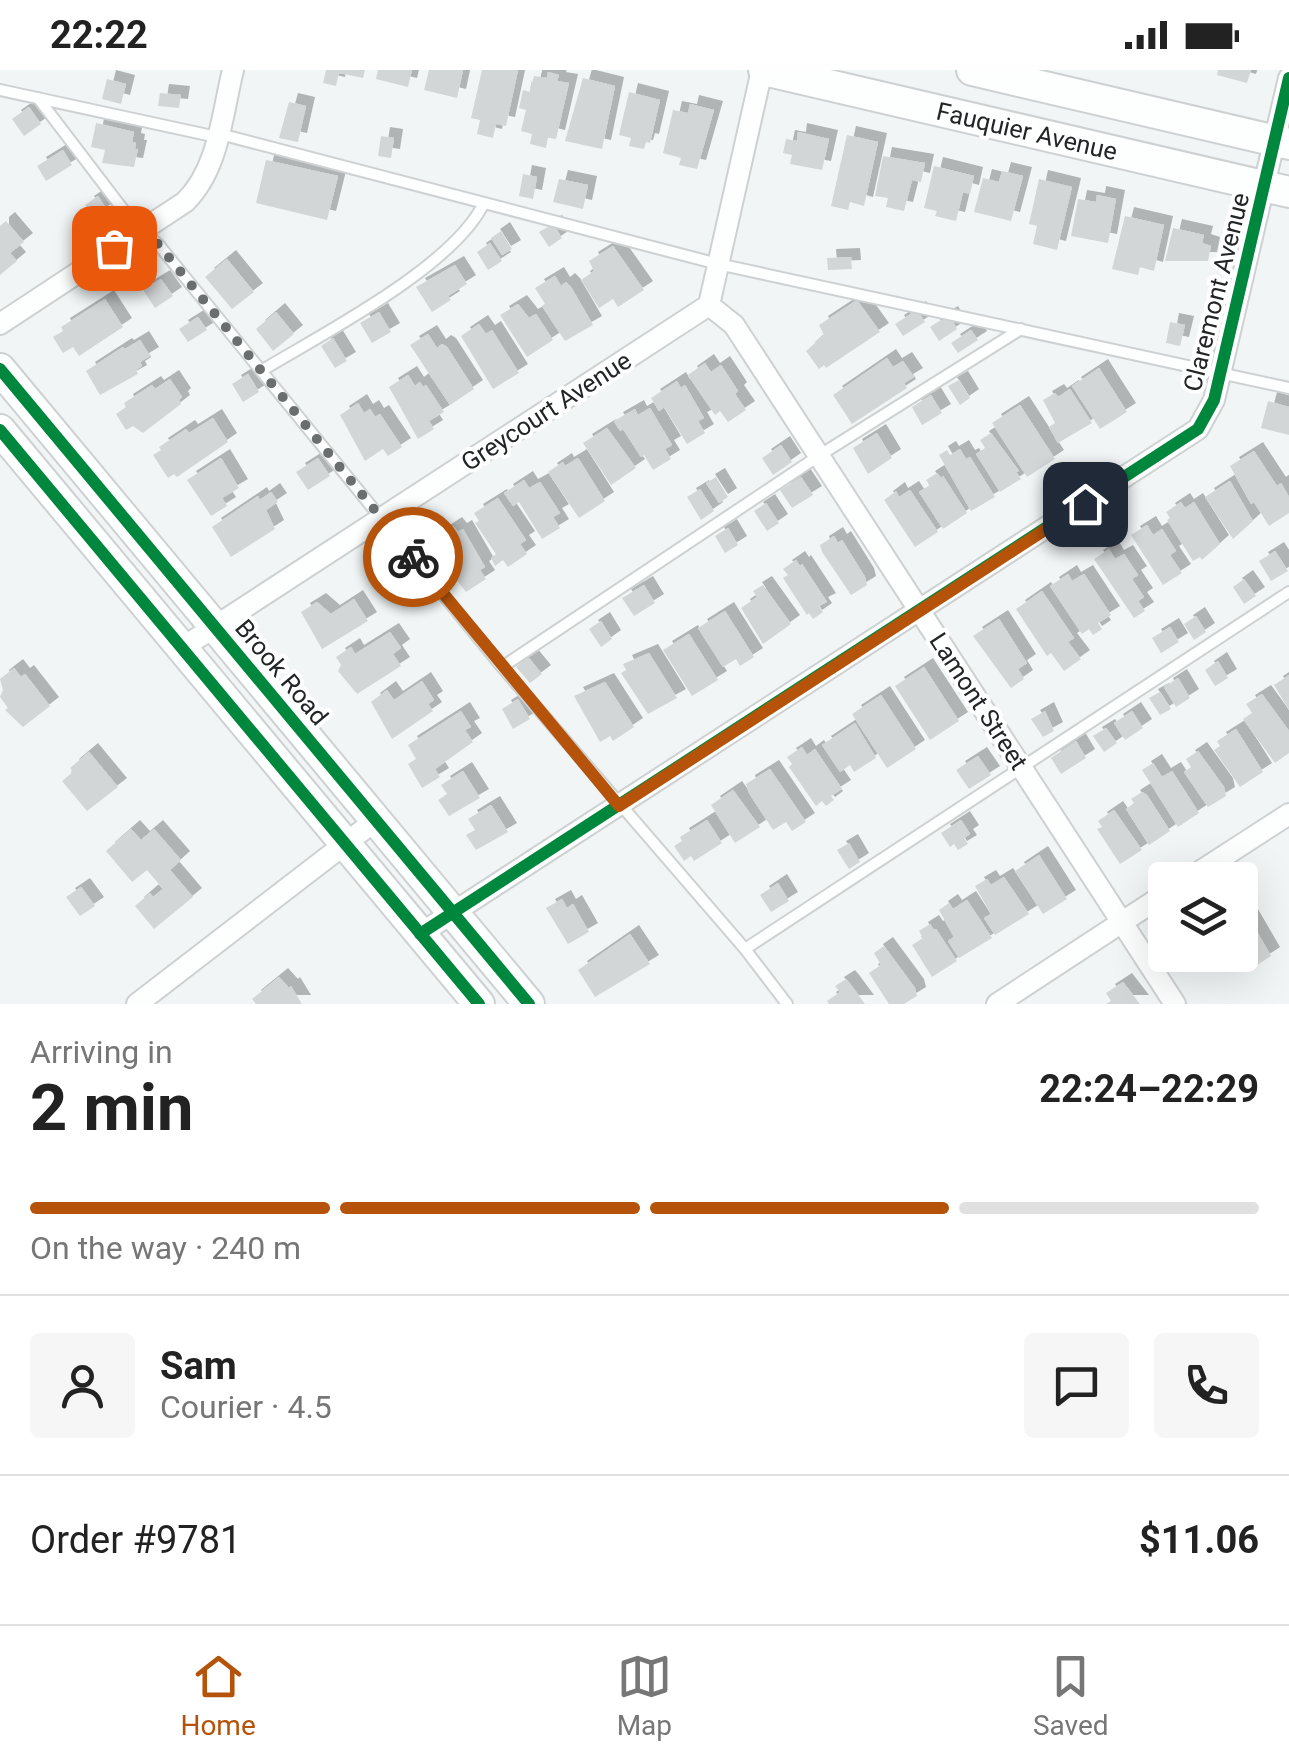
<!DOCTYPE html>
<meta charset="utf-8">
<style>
body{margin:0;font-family:Roboto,sans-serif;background:#f6f6f6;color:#222;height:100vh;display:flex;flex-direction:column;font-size:38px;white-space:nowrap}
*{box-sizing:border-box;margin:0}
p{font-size:32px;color:#767676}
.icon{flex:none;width:55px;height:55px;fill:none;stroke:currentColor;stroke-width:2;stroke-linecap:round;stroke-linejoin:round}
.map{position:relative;height:934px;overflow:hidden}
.sheet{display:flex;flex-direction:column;background:#fff;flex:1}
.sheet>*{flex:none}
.fabs{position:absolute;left:1148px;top:792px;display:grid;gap:20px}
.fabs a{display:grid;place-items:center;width:110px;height:110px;border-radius:10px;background:#fff;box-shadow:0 10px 40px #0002;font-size:50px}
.pin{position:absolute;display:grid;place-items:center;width:85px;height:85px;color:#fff;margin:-42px;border-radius:20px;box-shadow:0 5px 15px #0006}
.courier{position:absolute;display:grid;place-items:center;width:100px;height:100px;margin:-50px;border:8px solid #b45309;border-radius:50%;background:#fff;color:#222;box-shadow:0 2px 12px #0007}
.overview em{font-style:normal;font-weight:700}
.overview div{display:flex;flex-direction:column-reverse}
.overview{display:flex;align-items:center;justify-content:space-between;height:170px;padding:0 30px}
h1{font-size:65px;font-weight:700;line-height:75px}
.bar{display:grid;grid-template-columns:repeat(4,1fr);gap:15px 10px;align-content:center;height:120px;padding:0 30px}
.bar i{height:12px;border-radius:8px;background:#e0e0e0}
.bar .current{background:#b45309}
.bar p{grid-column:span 4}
.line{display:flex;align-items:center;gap:25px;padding:0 30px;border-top:2px solid #e0e0e0}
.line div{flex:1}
.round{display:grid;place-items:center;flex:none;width:105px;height:105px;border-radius:10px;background:#f6f6f6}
.status{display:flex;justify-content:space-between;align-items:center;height:70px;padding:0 50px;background:#fff;direction:ltr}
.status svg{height:28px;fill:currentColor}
.dock{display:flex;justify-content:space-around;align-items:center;height:140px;border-top:2px solid #e0e0e0;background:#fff;font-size:28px;color:#767676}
.dock a{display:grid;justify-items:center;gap:5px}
.dock .current{color:#b45309}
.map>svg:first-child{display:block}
.building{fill:#d3d6d7;filter:url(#shadow)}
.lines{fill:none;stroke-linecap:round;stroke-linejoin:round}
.lane-casing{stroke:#ced1d2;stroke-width:14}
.street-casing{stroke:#ced1d2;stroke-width:24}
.secondary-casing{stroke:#ced1d2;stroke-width:34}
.lane{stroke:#fdfefe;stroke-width:10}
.street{stroke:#fdfefe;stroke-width:20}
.secondary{stroke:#fdfefe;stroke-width:30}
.cycleway-casing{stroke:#fff;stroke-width:19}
.cycleway{stroke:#00873e;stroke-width:12}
.done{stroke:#6a6e6f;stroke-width:10;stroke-dasharray:0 18}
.route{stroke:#b45309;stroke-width:12}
.labels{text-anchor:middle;stroke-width:8;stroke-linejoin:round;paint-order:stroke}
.street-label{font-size:25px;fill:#222526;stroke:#fff}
</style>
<div class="status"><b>22:22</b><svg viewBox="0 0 49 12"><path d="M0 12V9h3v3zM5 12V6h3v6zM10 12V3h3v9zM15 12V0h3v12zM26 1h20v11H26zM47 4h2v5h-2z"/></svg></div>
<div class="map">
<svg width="1289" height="934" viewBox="0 0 1289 934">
<defs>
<filter id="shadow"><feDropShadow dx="9" dy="-9" stdDeviation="0" flood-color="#0004"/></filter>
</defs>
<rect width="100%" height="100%" fill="#f1f5f6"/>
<path class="building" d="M326 0H365L363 8 339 3 336 16 323 13Z
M378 0H412L408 17 376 9Z
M429 0H463L457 28 424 20Z
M482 0H518L506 56 496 54 493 68 477 64 480 50 471 48Z
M1218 0H1251L1247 13 1217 5Z
M548 2 559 5 557 11 569 13 556 69 548 67 546 78 530 74 532 64 521 61 526 40 519 38 523 20 530 22 534 6 547 8Z
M583 8 615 16 602 79 565 71Z
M107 9 126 14 121 34 102 29Z
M629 22 660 30 650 73 646 72 644 79 629 76 631 68 619 65Z
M160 23 181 25 179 38 158 36Z
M289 32 306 36 298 72 279 68Z
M690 34 714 40 697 99 679 95 681 88 663 83 673 40 688 43Z
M29 37 41 54 24 66 12 49Z
M96 53 134 62 132 72 136 73 135 79H138L134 97 102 93 105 80 91 77Z
M798 62 829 69 822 100 790 94 792 85 783 83 786 69 797 71Z
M847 65 878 72 864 136 850 132 848 140 831 136Z
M381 66 394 68 391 88 378 86Z
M63 80 72 95 46 111 37 96Z
M883 86 925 93 921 112 912 110 904 141 886 137 888 128 875 126Z
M266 90 338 106 327 150 256 133Z
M934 96 974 106 970 124 963 122 956 151 935 146 937 141 924 138Z
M1002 101 1023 106 1011 151 974 142 983 108 999 112Z
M523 104 537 107 533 129 519 126Z
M559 109 588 115 583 139 553 132Z
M1039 109 1072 117 1057 180 1033 174 1037 156 1029 154Z
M1097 125 1116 129 1108 173 1071 166 1078 129 1096 132Z
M98 126 107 140 94 148 85 135Z
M1125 146 1164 155 1154 201 1140 197 1138 205 1112 199Z
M6 151 24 172 10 183 17 191 0 205V156Z
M553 154 562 168 549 177 539 162Z
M1173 158 1204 165 1202 173 1211 176 1208 191H1165Z
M501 161 512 179 502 185 491 168Z
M490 173 502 191 488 200 477 182Z
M613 176 644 220 618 237 613 229 599 238 581 210 594 201 589 191Z
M851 187 852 199 828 200 827 188Z
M227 189 254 222 232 239 205 207Z
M455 195 467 214 448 226 451 230 432 242 416 217Z
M555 206 561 216 566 212 571 217 593 255 565 271 542 236 545 234 535 218Z
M161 209 173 226 155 238 143 220Z
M105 229 123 257 79 286 73 277 63 283 53 267 63 261 61 257Z
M857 230 880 262 826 298 824 295 819 299 806 281 824 265 819 255Z
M518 234 529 248 536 244 553 270 527 287 500 245Z
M917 240 925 252 903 266 895 254Z
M276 242 294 264 273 281 256 259Z
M379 242 391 262 372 273 360 253Z
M949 245 957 259 939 271 930 257Z
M198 247 207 260 188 272 179 259Z
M1170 252 1185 255 1180 276 1166 273Z
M479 254 486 264 492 260 519 303 493 319 461 266Z
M971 260 978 270 958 283 951 273Z
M428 264 437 278 442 274 447 277 474 319 450 335 410 275Z
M333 268 347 291 335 298 321 276Z
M140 270 150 286 140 292 142 296 136 300 138 304 100 325 86 301 123 277 125 279Z
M887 288 893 297 903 291 914 307 904 313 907 318 852 354 833 325Z
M705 293 711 302 721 295 738 321 735 324 746 340 728 352 720 341 715 345 688 305Z
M1099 298 1127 342 1100 359 1072 316Z
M248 304 259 322 243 332 232 314Z
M408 305 415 316 420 312 423 317 426 315 444 342 429 351 434 359 418 369 389 317Z
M170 309 182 327 179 330 181 334 143 363 133 356 126 360 116 344 126 337 124 333 152 315 155 319Z
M959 310 970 328 960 335 948 316Z
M677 311 681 318 685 315 704 348 698 351 705 363 687 374 664 337 659 341 651 328Z
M1070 319 1092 353 1058 373 1049 357 1055 353 1043 330 1055 323 1058 327Z
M931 325 942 343 922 355 912 337Z
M1268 331 1289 337V365L1261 358Z
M358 333 364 343 370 339 375 347 380 344 402 377 388 386 383 379 365 391 340 345Z
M1020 335 1055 389 1027 407 992 353Z
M650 338 672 375 665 379 671 389 653 400 644 385 641 387 623 359 620 361 614 351 635 339 638 345Z
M213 348 228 372 177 407 174 404 168 408 153 385 161 380 159 377 186 359 189 363Z
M607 358 636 398 611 415 583 373Z
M877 363 892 388 868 404 853 378Z
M991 363 1019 401 1016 402 1021 409 1000 422 976 384 985 378 980 370Z
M781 375 792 392 773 405 762 388Z
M960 379 966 389 970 387 995 427 971 441 939 385 947 380 950 385Z
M1254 381 1277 416 1281 413 1289 427V443L1269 456 1254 432 1251 434 1230 396Z
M221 388 239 418 222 428 227 436 211 446 187 410Z
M318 388 330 406 308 420 296 402Z
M578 388 605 431 579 448 548 402 563 392 565 396Z
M937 403 941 408 943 406 967 443 943 459 919 422 930 415 926 410Z
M716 407 728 427 719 433 706 413Z
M801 407 813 425 792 438 780 420Z
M524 410 529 418 540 412 560 443 553 447 560 458 542 469 519 432 513 436 504 423Z
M1230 411 1253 451 1233 469 1205 427Z
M700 419 714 441 701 450 687 427Z
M910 420 938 462 915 477 884 430 896 421 899 427Z
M271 422 278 432 266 440 275 459 231 487 212 457 258 426 260 430Z
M498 428 526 470 520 474 527 484 508 497 503 490 495 496 491 488 496 484 475 453 479 451 474 443Z
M1181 432 1185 438 1194 432 1220 474 1202 490 1200 487 1193 491 1167 450 1170 448 1166 442Z
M766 433 779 453 767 461 754 441Z
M1147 455 1153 465 1162 459 1176 481 1170 485 1182 503 1163 515 1131 465Z
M453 456 458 462 463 459 485 497 480 500 486 509 466 522 427 473Z
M728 458 738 475 725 483 715 466Z
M834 466 838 473 842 470 865 507 867 515 851 525 822 482 820 475Z
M1109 479 1115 489 1124 484 1138 505 1132 509 1144 527 1138 531 1145 541 1134 548 1094 489Z
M1275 481 1288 501 1271 511 1259 491Z
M796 490 800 496 802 494 827 532 819 536 823 542 813 549 809 543 807 545 783 508 788 505 783 499Z
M411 503 423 522 413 528 401 509Z
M1068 504 1072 511 1084 504 1111 545 1098 553 1102 559 1093 565 1089 559 1082 564 1050 516Z
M1244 509 1256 526 1244 534 1233 517Z
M644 515 655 533 634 546 622 528Z
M763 515 791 554 763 574 741 538 757 527 753 521Z
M1042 521 1074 568 1068 572 1081 589 1064 601 1051 583 1047 586 1016 539Z
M354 529 368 551 322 579 301 542 317 532 331 544Z
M725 541 754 587 740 596 736 589 723 597 698 558Z
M1196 546 1206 562 1194 570 1184 554Z
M999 549 1027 593 1018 599 1024 609 1011 618 973 566Z
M601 551 612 569 601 577 589 559Z
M1170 557 1179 572 1161 583 1152 568Z
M390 562 401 578 393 584 401 596 357 624 338 601 341 595 336 587 351 577 355 584Z
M689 564 718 610 692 626 663 580Z
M649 583 677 628 648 644 621 603 626 600 623 594Z
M528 587 542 604 530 613 516 597Z
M1218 591 1228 608 1215 616 1205 600Z
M924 597 959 651 930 670 895 616Z
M14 598 21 607 25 604 50 636 23 657 5 640 8 638 0 627 3 620 0 609Z
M1289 605V640L1274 615Z
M1178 608 1190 628 1176 637 1164 617Z
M422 611 434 630 428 634 433 641 392 669 371 632 387 620 394 630Z
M605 612 634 657 613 671 610 666 600 672 574 626Z
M1160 622 1171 639 1160 645 1149 628Z
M1262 624 1289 661V683L1275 693 1243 649 1252 643 1246 634Z
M881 625 916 679 887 698 852 644Z
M518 629 530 649 513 659 502 639Z
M461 641 471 657 465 660 473 672 435 699 440 707 422 718 408 694 416 689 408 675Z
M1045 641 1054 661 1043 667 1031 649Z
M1132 641 1143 658 1125 670 1114 653Z
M855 653 876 688 854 702 850 695 840 702 822 675Z
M1106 658 1117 673 1104 682 1093 666Z
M1236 659 1263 702 1240 717 1214 680 1220 676 1217 671Z
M1076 671 1086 688 1061 704 1051 688Z
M802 677 807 685 815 679 842 719 831 726 834 730 826 736 822 731 816 736 789 697 792 694 787 687Z
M1198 681 1224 717 1226 726 1208 737 1184 702 1191 697 1186 689Z
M89 682 118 717 87 741 62 711 73 702 70 698Z
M978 686 991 705 969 719 956 700Z
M1153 693 1162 707 1172 701 1199 743 1178 757 1142 700Z
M770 699 806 752 792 761 786 752 773 760 749 723 746 714Z
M463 701 480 728 449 746 438 730 447 724 441 715Z
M733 720 760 757 735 773 711 735Z
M1142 722 1147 725 1170 761 1149 775 1126 739 1134 733 1131 729Z
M491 735 508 762 476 780 466 765 475 760 468 749Z
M1114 740 1142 780 1120 794 1097 759 1102 757 1098 751Z
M707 750 722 773 694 791 691 786 684 791 674 776 682 771 680 767Z
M961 750 970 764 964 768 968 774 958 780 954 774 950 777 941 763Z
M131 759 141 770 154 759 181 790 170 800 193 827 154 859 135 836 150 823 153 827 163 819 147 800 132 812 106 781Z
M849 773 860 792 849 799 837 780Z
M1039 785 1067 829 1043 844 1015 801Z
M1004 807 1029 844 995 865 984 848 991 844 975 816 987 809 991 815Z
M778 813 789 831 771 842 760 825Z
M81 817 95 836 80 846 66 827Z
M562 829 567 838 573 834 589 862 568 874 546 838Z
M967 830 992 868 959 888 948 871 954 867 939 840 949 833 953 839Z
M1242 836 1271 886 1248 901 1238 885Z
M930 854 934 860 936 859 957 891 932 907 912 875 923 868 919 861Z
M630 864 650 894 595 927 578 900Z
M884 876 915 918 917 926 904 934H889L869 903 881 895 874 883Z
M279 907 289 918 291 916 302 934H256L252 929Z
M846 909 851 915 865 934H829L827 931 840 922 835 916Z
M1123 912 1140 934H1106L1111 931 1106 923Z"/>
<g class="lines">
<g class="lane-casing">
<path id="lane" d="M0 20 217 67
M38 28 131 150 158 174 502 597 745 879 787 934
M220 64 718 194 1289 318
M261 301C324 263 453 197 484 133
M502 597 820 385 1021 259
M745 879 1289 522"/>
</g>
<g class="street-casing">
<path id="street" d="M709 235 734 255 1175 934
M0 254 185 132C219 99 222 44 233 0
M182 578 709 235 762 0
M1187 810 1289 744
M420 864 1198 359 1214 330 1289 8
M137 934 376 750
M997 934 1165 824"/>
</g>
<g class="secondary-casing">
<path id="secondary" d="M764 0 1289 122
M972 0 1289 74
M0 299 529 934
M0 360 479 934"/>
</g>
<use href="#lane" class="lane"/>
<use href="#street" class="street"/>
<use href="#secondary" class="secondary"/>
<g class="cycleway-casing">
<path id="cycleway" d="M0 299 529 934
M0 360 479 934
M420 864 1198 359 1214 330 1289 8"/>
</g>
<use href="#cycleway" class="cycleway"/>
</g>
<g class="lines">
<path class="done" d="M114 178 142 160 158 174 413 487"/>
<path class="route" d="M413 487 619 736 1085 434"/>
</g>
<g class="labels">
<g class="street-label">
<text transform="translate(1027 61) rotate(13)" y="9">Fauquier Avenue</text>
<text transform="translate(1216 222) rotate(-76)" y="9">Claremont Avenue</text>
<text transform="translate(546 341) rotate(-33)" y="9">Greycourt Avenue</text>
<text transform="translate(282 602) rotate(50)" y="9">Brook Road</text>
<text transform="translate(979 631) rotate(57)" y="9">Lamont Street</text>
</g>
</g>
</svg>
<div class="fabs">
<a><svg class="icon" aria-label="layers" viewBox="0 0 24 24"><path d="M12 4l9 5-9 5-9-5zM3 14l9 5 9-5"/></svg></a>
</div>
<div class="pin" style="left:114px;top:178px;background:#ea580c"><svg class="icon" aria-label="bag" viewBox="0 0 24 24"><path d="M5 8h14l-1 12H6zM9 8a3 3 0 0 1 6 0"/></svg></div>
<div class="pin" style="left:1085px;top:434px;background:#1f2937"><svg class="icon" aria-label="home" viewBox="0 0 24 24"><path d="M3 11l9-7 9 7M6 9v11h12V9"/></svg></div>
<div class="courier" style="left:413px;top:487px"><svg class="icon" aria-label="bike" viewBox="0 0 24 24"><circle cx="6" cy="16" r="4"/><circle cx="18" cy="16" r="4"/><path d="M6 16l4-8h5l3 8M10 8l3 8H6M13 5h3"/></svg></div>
</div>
<section class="sheet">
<div class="overview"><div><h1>2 min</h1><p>Arriving in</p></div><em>22:24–22:29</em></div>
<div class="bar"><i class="current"></i><i class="current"></i><i class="current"></i><i></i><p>On the way · 240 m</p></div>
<div class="line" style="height:180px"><a class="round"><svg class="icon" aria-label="person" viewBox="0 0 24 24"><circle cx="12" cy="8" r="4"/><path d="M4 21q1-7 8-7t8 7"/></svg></a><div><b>Sam</b><p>Courier · 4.5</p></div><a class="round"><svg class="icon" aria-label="chat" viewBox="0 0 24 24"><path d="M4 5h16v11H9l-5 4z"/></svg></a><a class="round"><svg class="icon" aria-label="phone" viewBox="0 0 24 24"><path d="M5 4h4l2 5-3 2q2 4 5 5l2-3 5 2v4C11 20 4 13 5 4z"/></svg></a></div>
<div class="line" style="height:130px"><div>Order #9781</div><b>$11.06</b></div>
</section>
<nav class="dock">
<a class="current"><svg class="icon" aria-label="home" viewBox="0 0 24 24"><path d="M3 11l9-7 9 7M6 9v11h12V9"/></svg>Home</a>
<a><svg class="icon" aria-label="map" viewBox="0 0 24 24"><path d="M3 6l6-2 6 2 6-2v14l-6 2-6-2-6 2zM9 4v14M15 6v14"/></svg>Map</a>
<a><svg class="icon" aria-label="saved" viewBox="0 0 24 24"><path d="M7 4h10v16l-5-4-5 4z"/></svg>Saved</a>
</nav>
